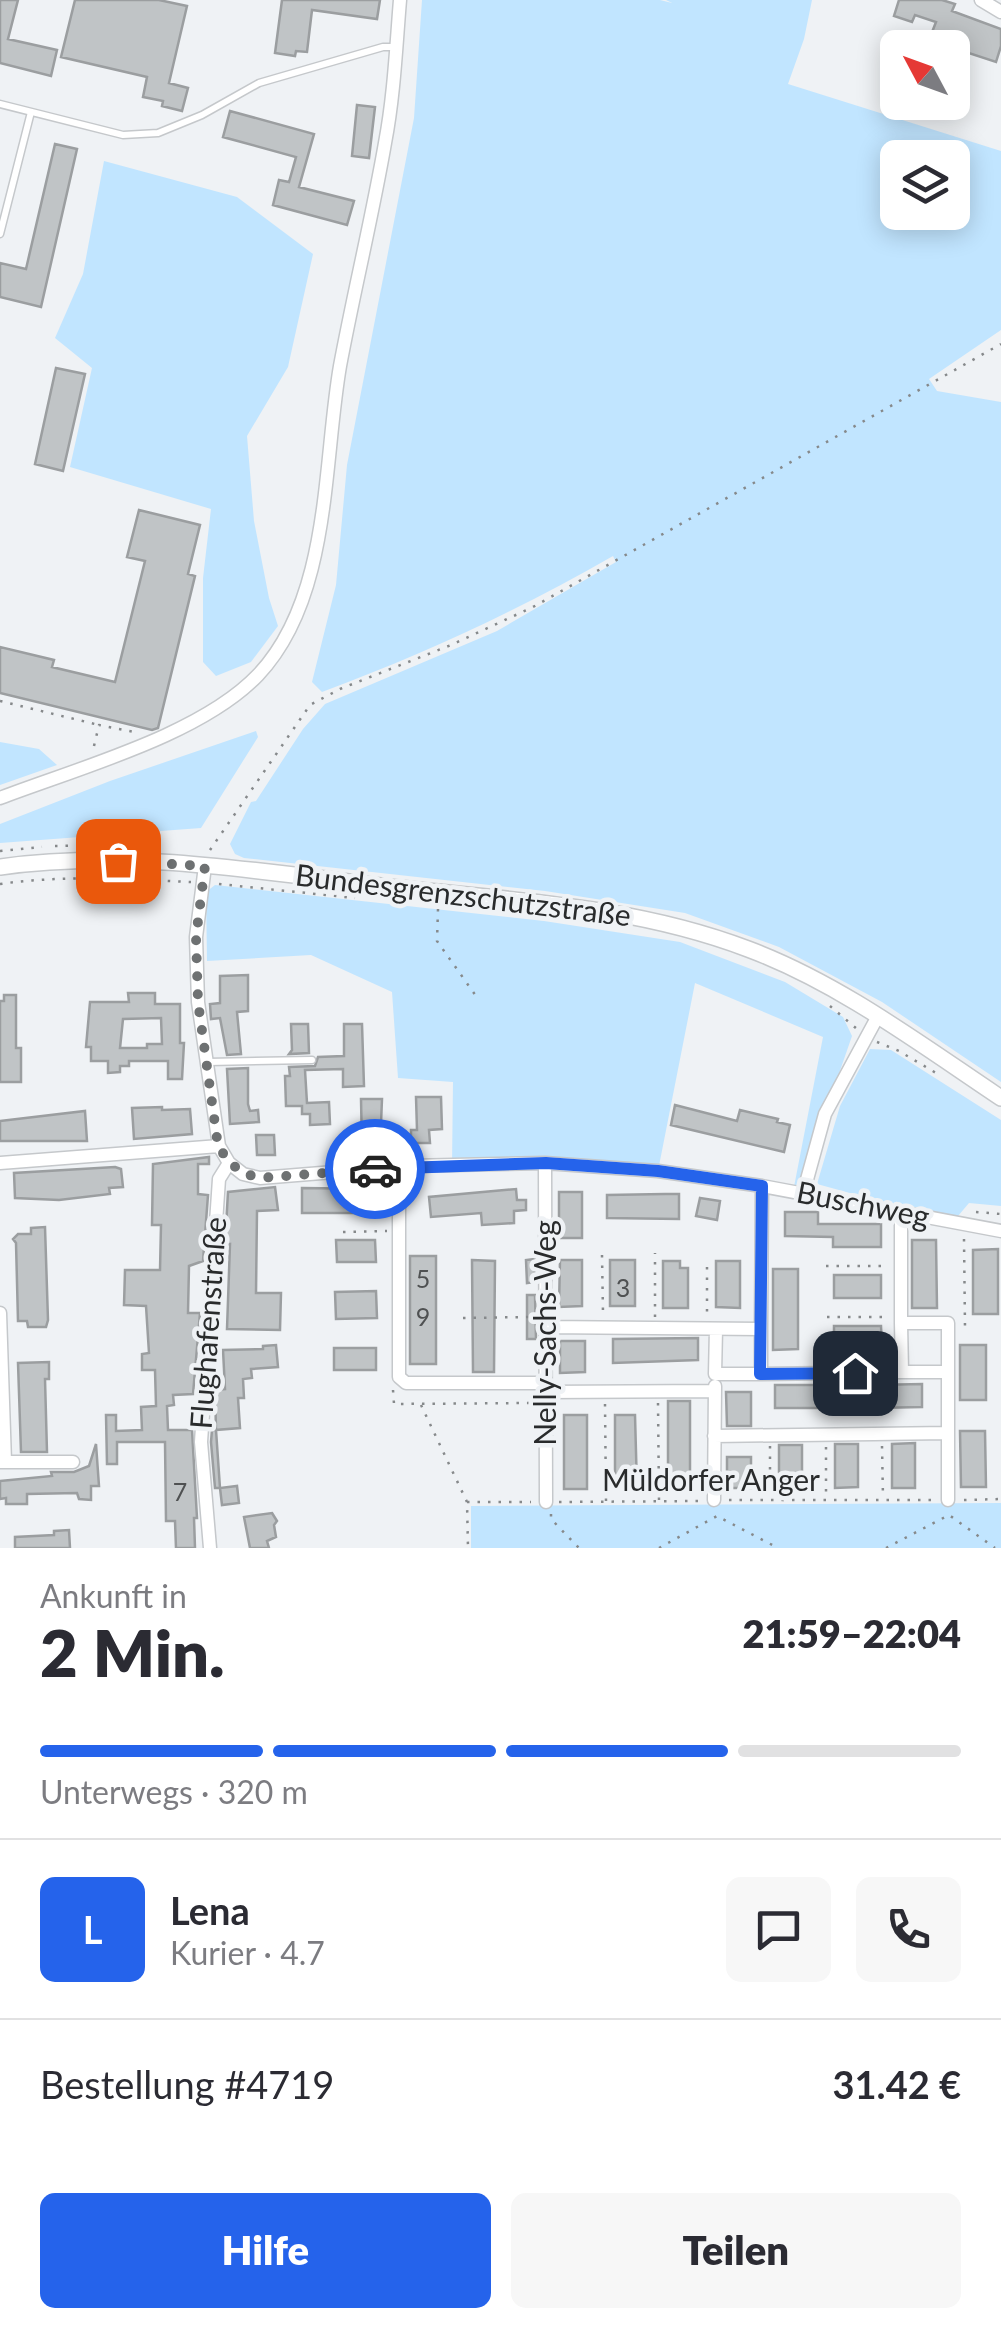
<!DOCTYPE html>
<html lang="de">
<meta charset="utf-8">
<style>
body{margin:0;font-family:Lato,sans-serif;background:#f7f7f7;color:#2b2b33;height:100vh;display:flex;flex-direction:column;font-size:38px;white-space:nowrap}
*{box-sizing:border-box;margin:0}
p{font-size:32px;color:#7c7c81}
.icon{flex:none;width:55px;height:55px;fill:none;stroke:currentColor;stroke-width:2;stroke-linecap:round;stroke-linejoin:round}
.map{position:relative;height:1548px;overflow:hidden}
.drawer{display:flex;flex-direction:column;background:#fff;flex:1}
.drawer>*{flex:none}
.needle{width:65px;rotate:311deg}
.fabs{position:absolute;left:880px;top:30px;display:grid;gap:20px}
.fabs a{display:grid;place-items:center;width:90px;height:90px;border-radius:15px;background:#fff;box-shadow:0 5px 25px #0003;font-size:50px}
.pin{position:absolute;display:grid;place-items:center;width:85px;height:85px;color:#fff;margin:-42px;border-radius:20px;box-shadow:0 5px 15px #0006}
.courier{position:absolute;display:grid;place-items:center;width:100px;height:100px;margin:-50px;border:8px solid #2563eb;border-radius:50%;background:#fff;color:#222;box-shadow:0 2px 12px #0007}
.headline em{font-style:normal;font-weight:800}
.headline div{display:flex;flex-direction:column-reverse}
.headline{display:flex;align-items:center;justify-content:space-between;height:170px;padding:0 40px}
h1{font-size:65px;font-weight:800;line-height:75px}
.bar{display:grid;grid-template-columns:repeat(4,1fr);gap:15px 10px;align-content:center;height:120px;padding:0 40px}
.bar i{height:12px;border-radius:8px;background:#e1e1e2}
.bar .active{background:#2563eb}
.bar p{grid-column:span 4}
.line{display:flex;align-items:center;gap:25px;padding:0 40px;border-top:2px solid #e1e1e2}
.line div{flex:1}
.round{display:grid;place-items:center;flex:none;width:105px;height:105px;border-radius:15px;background:#f7f7f7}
.button{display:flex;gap:20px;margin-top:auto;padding:20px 40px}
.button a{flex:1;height:115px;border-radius:15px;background:#2563eb;color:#fff;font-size:40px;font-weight:800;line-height:115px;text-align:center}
.button a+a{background:#f7f7f7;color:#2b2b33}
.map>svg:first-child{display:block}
.green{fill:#c1e5ff;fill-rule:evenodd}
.building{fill:#c0c4c6;stroke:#9b9ea0;stroke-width:2.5;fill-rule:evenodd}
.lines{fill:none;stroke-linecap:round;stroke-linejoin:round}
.service-casing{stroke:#c5c8cb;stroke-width:9}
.minor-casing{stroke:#c5c8cb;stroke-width:15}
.tertiary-casing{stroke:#c5c8cb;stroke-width:18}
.path{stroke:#86898b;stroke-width:2.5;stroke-dasharray:2.5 8;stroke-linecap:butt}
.service{stroke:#fff;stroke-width:6}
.minor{stroke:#fff;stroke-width:12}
.tertiary{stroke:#fff;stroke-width:15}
.done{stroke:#6e7172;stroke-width:10;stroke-dasharray:0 18}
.route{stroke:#2563eb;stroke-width:12}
.labels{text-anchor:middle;stroke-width:9;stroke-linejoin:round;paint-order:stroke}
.number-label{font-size:25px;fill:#4f5152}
.street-label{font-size:30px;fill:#292b2c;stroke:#eff2f5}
</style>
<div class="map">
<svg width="1001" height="1548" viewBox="0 0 1001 1548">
<rect width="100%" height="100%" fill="#eff2f5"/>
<path class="green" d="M422 0H660L672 3 666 0H812L804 39 788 84 1001 151V330L929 379 937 391 1001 402V1082L882 1002 779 947 685 913 545 891 244 858 235 854 230 844 251 802 256 801 303 729 325 704 497 631 616 562 613 556C519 610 424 654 322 692L312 682 336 585 347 465 414 118ZM898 158H952V212H898Z
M104 161 237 197 313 254 288 367 247 436 254 521 269 598 278 626 251 662 216 676 203 662V578L211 509 70 467 92 368 55 338 83 274Z
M256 731 258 737 201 828 0 843V824L110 781Z
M0 742 39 749 57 765 0 785Z
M215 885 544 921 680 942 785 982 843 1017 852 1036 825 1114 803 1194 793 1192 823 1037 695 983 658 1171 452 1166 453 1082 398 1078 392 992 311 955 207 961 206 892Z
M870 1049 891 1050 1001 1120V1206L969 1203 958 1216 879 1201 817 1184 840 1106Z
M1001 1503V1548H471V1506Z"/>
<path class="building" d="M0 0H18L8 39 57 50 51 76 0 63Z
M75 0H159L187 6 169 83 188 88 182 111 162 106 163 101 143 97 147 77 61 57Z
M282 0H380L377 19 312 10 307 52 296 51 295 56 275 53Z
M899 0H942L955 4 952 11 1001 29V46L996 62 929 40 936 22 915 15 912 22 894 16Z
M357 105 375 107 369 158 352 156Z
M230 111 314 134 299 187 354 201 347 225 273 205 279 180 289 182 296 157 223 137Z
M55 144 77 149 41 307 0 297V263L26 269Z
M56 368 85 374 63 471 35 464Z
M139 510 200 525 188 574 195 576 158 728 152 730 0 693V647L54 660 52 667 115 682 145 561 127 557Z
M248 975V1011L237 1012 241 1054 227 1055 220 1018 211 1019 210 1004 220 1003V976Z
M128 993H155V1004H180V1043H184L182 1079H168V1061H129V1066H120V1072L108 1073V1061H91V1047H86L90 1002H129ZM161 1018 162 1044H147V1048H120L123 1019Z
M4 995H16V1048H21V1082H0V1001H4Z
M291 1024H308L309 1053 289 1054 292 1050Z
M344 1024H362L364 1086 343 1087V1069L305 1070 307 1103 329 1102 330 1124 310 1125V1114H302V1106H286L285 1076H290L289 1067 315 1066 318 1057 344 1056Z
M248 1068V1104L250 1111 258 1110 259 1122 230 1124 227 1069Z
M416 1097H441L442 1129 429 1130 430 1143H411V1130H417Z
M361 1099H382L380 1148H362Z
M675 1105 737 1121 740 1110 778 1119 777 1122 790 1125 784 1152 671 1125Z
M162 1107V1110L190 1109 192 1134 134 1139 132 1108Z
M85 1111 87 1141H0V1121Z
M256 1135H274L275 1155H257Z
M209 1157V1164H198V1194L208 1195 203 1261 189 1266 188 1313H200L193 1394 173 1395 174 1405 167 1406 168 1430H192L197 1518H194L195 1548H176L175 1521H166L165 1442H117V1464H107L106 1415H116V1431L142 1430 141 1407 156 1406 155 1370H142V1354L149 1353 146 1306 124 1305 125 1270H160L161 1225H152L153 1164Z
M115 1167 121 1169 123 1187 109 1188 110 1194 59 1200 15 1198 14 1173Z
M275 1187 278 1210 257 1211 256 1293H281L280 1330 227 1329 230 1244 225 1245 228 1192Z
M302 1188 381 1189V1213H302Z
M516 1189 517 1200H526V1210L514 1211V1223L482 1225 481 1213 431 1217 429 1197Z
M559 1192H582V1238H559Z
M665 1194H679V1219L607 1218V1195Z
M700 1198 720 1201 717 1220 696 1216Z
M785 1212H818V1224H881V1247H833V1237L785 1236Z
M45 1227 48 1320 46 1327H28L27 1321H18L16 1243 13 1239 18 1234H31V1228Z
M336 1240H375L376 1262H337Z
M912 1240H936L937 1308H912Z
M998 1249V1314H973V1250Z
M410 1256H436V1364H410Z
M535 1259V1282L527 1283 526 1260Z
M472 1260 495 1261 494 1372H473Z
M560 1260H582V1306L559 1307Z
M610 1260H635V1306H610Z
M663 1261H680V1268H688V1308H663Z
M716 1261H740V1308L716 1307Z
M773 1269H798V1349L773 1350Z
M834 1275H881V1298H834Z
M376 1291 377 1318 336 1319 335 1292Z
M527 1295H535L536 1339H527Z
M834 1326H881L882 1348 834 1349Z
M698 1338V1360L613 1363V1339Z
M560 1341H585V1372L560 1373Z
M276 1345 278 1367 251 1369 252 1378 243 1379 244 1398H238L240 1428 216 1430 220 1488H215L211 1442 212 1430H216L215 1390 225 1389 223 1350 263 1349V1346Z
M960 1345H986V1400H960Z
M334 1348H376V1370H334Z
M49 1362V1379H45L47 1452H21L18 1363Z
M922 1384V1407L875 1408 874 1385Z
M775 1385H833V1408H775Z
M726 1392H751V1426H727Z
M668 1401H690V1488L668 1489Z
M564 1415H587V1489H564Z
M615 1415H635L637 1489H615Z
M960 1431H985L986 1487H961Z
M915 1443V1488H892V1444Z
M96 1444 99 1486H91V1500L79 1499 77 1493 27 1494V1504H6V1498L0 1499V1481L52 1476 51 1472H74L89 1466Z
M835 1444H858V1487L835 1488Z
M779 1445H802V1488H779Z
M727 1457H751V1488H727Z
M237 1486 239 1503 222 1505 220 1488Z
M272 1513 277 1521 274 1525 276 1537 267 1541 269 1548H250L244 1517Z
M69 1530 70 1548H15V1537L54 1535V1531Z"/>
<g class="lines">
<g class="service-casing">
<path id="service" d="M0 104 123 135 158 133 202 115 259 83 383 47H396
M0 234 31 112
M208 1062 312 1060"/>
</g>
<g class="minor-casing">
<path id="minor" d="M981 0 1001 12
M0 798C78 768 201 735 258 675 331 598 323 464 340 366 354 291 372 218 385 143 394 96 396 48 400 0
M205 866 196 937 198 1002 219 1146 229 1163 219 1179 201 1442 210 1548
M0 1163 219 1146
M229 1163 243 1174 260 1178 408 1166 545 1163 658 1171 762 1186 1001 1231
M545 1163 546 1502
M399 1167V1377L406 1383H546
M803 1194 825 1114 878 1016
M901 1213V1323L902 1372H948V1323H901
M0 1313 5 1462H0
M546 1327 761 1329V1374H715L716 1329
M761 1329 762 1186
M761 1374 902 1372
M546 1392 715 1391
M714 1436 948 1433
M5 1462H73
M714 1500 715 1386
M948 1500V1372"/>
</g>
<g class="tertiary-casing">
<path id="tertiary" d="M0 867C132 848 268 873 399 888 517 901 635 906 748 949 839 983 920 1044 1001 1098"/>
</g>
<path class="path" d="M0 701 99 725
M94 746 99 725 134 732
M55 846 116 845
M210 850 310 705 340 689 451 645 533 607 1001 344
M0 851 42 847
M0 884C63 875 127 879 191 882
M219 884 355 898
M438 909 437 941 476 996
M830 1006 857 1029
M877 1042 899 1051 936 1073
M976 1212 1001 1214
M343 1232 387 1231
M964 1239 965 1327
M602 1255 603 1313
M826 1266H889
M707 1267V1316
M655 1317V1253
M827 1317H890
M463 1318 529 1317
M393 1390 394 1404 532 1403
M658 1403 659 1500
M605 1404 606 1501
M421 1405 467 1502 468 1548
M770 1446V1498
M882 1446 883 1498
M826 1447V1499
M729 1500H936
M964 1500 1001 1499
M467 1502H531
M559 1502 701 1501
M551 1514V1519L579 1548
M659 1548 717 1516 778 1548
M886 1548 949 1515 995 1548"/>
<use href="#service" class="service"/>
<use href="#minor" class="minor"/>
<use href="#tertiary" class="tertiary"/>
</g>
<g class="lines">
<path class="done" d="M118 861 205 866 196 937 198 1002 218 1146C230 1164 238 1173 260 1178L375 1169"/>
<path class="route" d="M375 1169 546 1163 658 1171 762 1186 760 1374 855 1373"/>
</g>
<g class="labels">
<g class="number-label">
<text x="423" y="1288">5</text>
<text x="623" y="1297">3</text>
<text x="423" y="1326">9</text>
<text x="180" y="1501">7</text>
</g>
<g class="street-label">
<text transform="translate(463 896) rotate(7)" y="10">Bundesgrenzschutzstraße</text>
<text transform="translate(863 1205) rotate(11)" y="10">Buschweg</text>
<text transform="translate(209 1323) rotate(-86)" y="10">Flughafenstraße</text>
<text transform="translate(546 1333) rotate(-90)" y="10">Nelly-Sachs-Weg</text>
<text x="711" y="1491">Müldorfer Anger</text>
</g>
</g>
</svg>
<div class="fabs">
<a><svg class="needle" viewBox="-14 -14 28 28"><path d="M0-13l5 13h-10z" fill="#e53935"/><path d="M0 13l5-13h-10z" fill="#7c7c81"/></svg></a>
<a><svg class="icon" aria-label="layers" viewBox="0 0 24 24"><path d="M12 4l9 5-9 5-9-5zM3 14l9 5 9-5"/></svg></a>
</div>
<div class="pin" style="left:118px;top:861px;background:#ea580c"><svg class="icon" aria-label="bag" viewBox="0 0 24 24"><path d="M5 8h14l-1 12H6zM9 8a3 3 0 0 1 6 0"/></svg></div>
<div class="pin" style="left:855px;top:1373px;background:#1f2937"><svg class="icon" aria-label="home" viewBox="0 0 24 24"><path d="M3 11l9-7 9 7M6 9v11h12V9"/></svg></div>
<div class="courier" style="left:375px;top:1169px"><svg class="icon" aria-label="car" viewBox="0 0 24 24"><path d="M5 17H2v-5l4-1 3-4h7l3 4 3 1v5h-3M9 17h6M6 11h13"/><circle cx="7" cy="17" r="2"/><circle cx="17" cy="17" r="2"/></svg></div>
</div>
<section class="drawer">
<div class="headline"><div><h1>2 Min.</h1><p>Ankunft in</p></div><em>21:59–22:04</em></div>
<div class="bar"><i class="active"></i><i class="active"></i><i class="active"></i><i></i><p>Unterwegs · 320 m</p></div>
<div class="line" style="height:180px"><b class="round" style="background:#2563eb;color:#fff">L</b><div><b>Lena</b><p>Kurier · 4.7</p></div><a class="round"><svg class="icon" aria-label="chat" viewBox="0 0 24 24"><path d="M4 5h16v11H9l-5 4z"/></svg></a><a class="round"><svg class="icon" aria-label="phone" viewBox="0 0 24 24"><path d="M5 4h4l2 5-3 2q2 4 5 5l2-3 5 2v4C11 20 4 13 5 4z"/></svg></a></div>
<div class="line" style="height:130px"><div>Bestellung #4719</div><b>31.42 €</b></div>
<div class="button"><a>Hilfe</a><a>Teilen</a></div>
</section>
